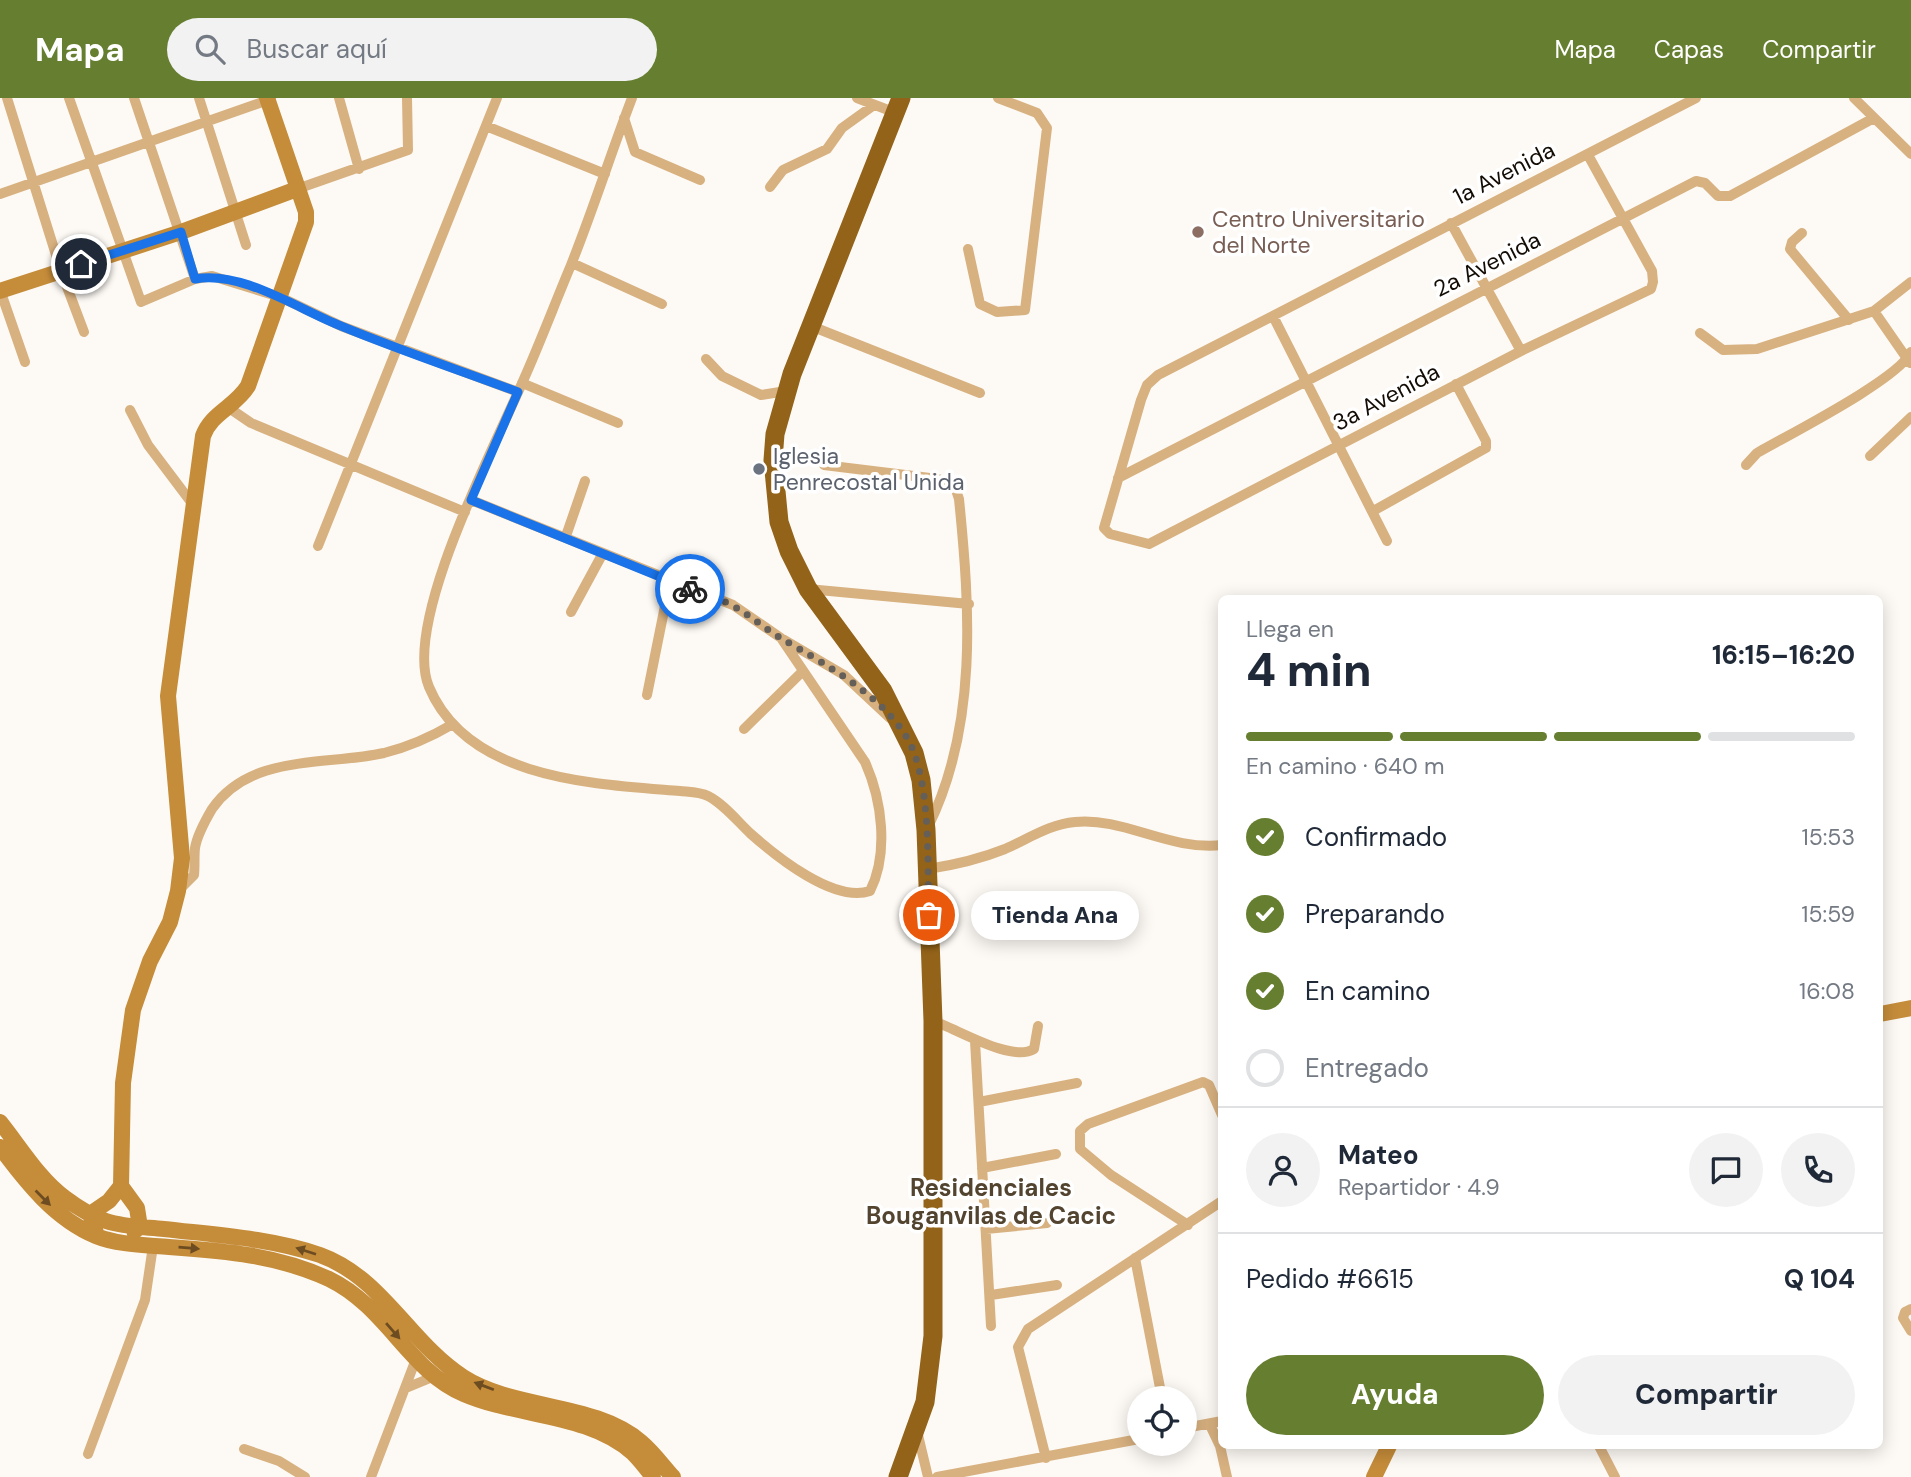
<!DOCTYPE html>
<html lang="es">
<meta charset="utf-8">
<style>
body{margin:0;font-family:"DM Sans",sans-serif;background:#f2f2f3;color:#1f2937;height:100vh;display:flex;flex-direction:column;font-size:26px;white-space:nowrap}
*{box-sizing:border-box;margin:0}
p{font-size:23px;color:#747a83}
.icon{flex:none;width:38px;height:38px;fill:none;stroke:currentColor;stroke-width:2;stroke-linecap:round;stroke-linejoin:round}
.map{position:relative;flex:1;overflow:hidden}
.details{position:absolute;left:1218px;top:497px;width:665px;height:854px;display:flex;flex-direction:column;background:#fff;border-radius:10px;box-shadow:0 4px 18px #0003}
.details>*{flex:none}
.controls{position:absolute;left:1127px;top:1288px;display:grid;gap:14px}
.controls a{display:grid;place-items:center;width:70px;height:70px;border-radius:50%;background:#fff;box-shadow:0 4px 18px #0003;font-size:35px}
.pin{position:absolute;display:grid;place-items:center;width:60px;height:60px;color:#fff;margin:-30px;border:4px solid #fff;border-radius:50%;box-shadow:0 2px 7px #0007}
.courier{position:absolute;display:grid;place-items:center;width:70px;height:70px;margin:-35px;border:5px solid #1a73e8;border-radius:50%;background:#fff;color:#222;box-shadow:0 2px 9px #0007}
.bubble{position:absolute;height:49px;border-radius:24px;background:#fff;box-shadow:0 4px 18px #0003;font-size:23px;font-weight:800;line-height:49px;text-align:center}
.head em{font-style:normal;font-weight:800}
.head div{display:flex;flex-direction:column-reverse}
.head{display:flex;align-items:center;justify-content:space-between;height:119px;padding:0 28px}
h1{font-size:46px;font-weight:800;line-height:52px}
.bar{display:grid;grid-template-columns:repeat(4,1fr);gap:10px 7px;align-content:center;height:84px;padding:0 28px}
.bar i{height:9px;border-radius:5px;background:#e0e1e3}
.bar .on{background:#667e30}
.bar p{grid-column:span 4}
.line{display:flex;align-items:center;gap:18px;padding:0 28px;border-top:2px solid #e0e1e3}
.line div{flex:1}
.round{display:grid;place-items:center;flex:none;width:74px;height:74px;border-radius:37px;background:#f2f2f3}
ol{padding:0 28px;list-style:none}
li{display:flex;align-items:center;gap:21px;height:77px}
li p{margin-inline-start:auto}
li .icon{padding:7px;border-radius:50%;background:#667e30;color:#fff;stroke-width:4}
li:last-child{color:#747a83}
li i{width:38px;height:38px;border:4px solid #e0e1e3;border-radius:50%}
.button{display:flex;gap:14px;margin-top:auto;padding:14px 28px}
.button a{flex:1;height:80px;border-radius:42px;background:#667e30;color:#fff;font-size:28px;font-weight:800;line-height:80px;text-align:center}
.button a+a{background:#f2f2f3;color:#1f2937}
header{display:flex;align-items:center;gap:42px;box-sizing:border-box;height:98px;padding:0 35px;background:#667e30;color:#fff}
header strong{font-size:33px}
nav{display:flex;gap:38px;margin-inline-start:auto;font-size:24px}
.search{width:490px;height:63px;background:#f2f2f3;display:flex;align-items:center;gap:18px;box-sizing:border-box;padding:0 24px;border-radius:38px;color:#747a83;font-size:26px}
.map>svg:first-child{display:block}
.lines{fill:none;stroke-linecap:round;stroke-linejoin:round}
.street{stroke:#d8b180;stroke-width:10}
.secondary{stroke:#c58c3a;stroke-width:16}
.highway{stroke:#936319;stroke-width:19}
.oneway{fill:#6c4c20}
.done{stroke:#655f59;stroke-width:7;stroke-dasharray:0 12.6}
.route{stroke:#1a73e8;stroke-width:9}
.education-dot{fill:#8d6e63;stroke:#fff;stroke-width:2.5}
.worship-dot{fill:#6b7280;stroke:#fff;stroke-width:2.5}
.labels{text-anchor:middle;stroke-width:7;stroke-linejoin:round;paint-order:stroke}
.street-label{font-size:23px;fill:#130c05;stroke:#fff}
.education-label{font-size:23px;fill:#785e54;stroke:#fff;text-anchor:start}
.worship-label{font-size:23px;fill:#5b616d;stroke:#fff;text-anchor:start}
.neighbourhood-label{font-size:24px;font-weight:bold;fill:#534430;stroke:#fff}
</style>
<header>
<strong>Mapa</strong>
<div class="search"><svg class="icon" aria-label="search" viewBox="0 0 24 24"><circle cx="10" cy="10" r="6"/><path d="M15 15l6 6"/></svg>Buscar aquí</div>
<nav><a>Mapa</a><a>Capas</a><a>Compartir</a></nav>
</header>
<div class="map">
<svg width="1911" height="1379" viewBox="0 0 1911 1379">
<rect width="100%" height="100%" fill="#fdfaf5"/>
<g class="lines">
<path class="street" d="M7 0 61 173 84 234
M69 0 141 204 195 181 212 178 280 199 341 228 518 294
M134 0 195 181
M199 0 246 147
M339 0 359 71
M632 0C611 55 593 112 571 167 555 205 540 245 523 283 495 348 402 525 429 589 468 682 595 686 680 693 689 694 700 694 708 698 724 706 738 724 751 736 777 759 834 805 870 793 889 755 882 702 865 664L781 540
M857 0 896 15
M1854 0 1911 56
M624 20 635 54 700 82
M486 28 605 76
M1588 57 1652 173 1653 184 1651 191 1521 253 1149 446 1110 436 1104 430 1141 302 1147 287 1158 277 1696 0
M770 89 783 72 827 51 842 30 874 7
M297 91 408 52 407 0
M0 96 271 1
M1451 125 1521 253
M1802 135 1792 144 1790 151 1849 222
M968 151 980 206 997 214 1025 212 1047 30 1037 15 998 0
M572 165 662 206
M0 192 25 264
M1874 213 1910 265
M1274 220 1387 443
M811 228 980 295
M1700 235 1723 252 1757 251 1874 213 1911 184
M706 261 722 278 761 297 786 293
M522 285 618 325
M229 310 251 325 465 414
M130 312 148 347 194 408
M1870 358 1911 319
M824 367 938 381 954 386 959 401C970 510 978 628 928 729
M1746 367 1757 355C1788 337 1899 281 1911 254
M1118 380 1696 83 1705 85 1718 98H1730L1872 21
M471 402 733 507 781 540 844 577 890 620
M1373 413 1486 350V343L1456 286
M566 438 585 383
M318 448 497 0
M808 491 969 506
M571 514 603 455
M647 597 670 483
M744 631 803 573
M928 771C954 767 980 761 1005 751 1028 741 1050 726 1075 724 1124 719 1169 753 1222 747
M178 793 194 777C195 768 194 759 195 750 197 737 205 723 212 711 251 655 326 668 384 655 408 649 431 639 453 626
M933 923C956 930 1011 965 1034 951L1038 928
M975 943 991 1228
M979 1004 1077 985
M982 1070 1056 1056
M1188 1127 1111 1077 1080 1051V1033L1088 1026 1203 984 1209 987 1222 1017
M986 1131 1047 1125
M1135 1160 1162 1300
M991 1197 1057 1187
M1911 1211 1905 1214 1903 1220 1911 1233
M406 1290 435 1278
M1210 1327 1220 1348 1227 1379
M1185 1330 1222 1323
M917 1333 928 1379
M1599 1348 1615 1379
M244 1351 279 1363 305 1379
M88 1356 145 1202 153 1148
M1046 1360 1018 1249 1028 1231 1222 1103
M371 1379 416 1261
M937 1379 1139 1341"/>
<path class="secondary" d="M0 193 181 134 297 91
M1880 916 1911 910
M0 1024C20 1049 39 1081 65 1100 77 1109 91 1118 106 1123 124 1129 145 1129 164 1131 216 1137 270 1140 320 1157 383 1180 409 1244 463 1279 514 1312 595 1304 641 1344 653 1354 663 1368 673 1379
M0 1049C26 1084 55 1121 96 1138 118 1147 146 1147 169 1149 225 1153 277 1157 329 1181 387 1209 409 1273 464 1296 517 1319 588 1315 633 1355 640 1362 647 1371 653 1379
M121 1088 137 1110 140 1129 134 1133
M97 1138 90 1116 109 1103 121 1088 123 985 133 912 150 863 170 824 178 793 182 760 168 598 203 338C211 315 235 309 248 288L306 124V114L267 0
M1374 1379 1389 1348"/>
<path class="highway" d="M898 1379 925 1304 933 1238V923L926 732 921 682 914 655 883 593 808 491 789 453 779 424 773 362 775 336 792 276 901 0"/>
</g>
<defs><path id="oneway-solid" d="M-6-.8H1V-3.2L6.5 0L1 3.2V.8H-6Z" transform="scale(1.75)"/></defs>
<g class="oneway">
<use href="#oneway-solid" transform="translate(43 1100) rotate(45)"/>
<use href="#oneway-solid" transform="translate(189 1150) rotate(5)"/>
<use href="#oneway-solid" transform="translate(306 1153) rotate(-162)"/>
<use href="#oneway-solid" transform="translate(393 1233) rotate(49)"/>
<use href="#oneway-solid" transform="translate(484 1288) rotate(-159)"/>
</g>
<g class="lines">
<path class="done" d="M690 491C705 496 721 501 735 509 752 519 767 532 784 542 828 568 897 605 915 657 931 707 927 765 929 817"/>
<path class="route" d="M81 166 181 134 195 181C241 172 298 211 341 228 399 252 459 272 518 294L471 402 690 491"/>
</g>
<circle class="education-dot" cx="1198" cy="134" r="7"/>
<circle class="worship-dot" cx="759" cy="371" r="7"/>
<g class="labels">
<g class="street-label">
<text transform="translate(1504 75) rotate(-27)" y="8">1a Avenida</text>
<text transform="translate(1487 166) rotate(-27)" y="8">2a Avenida</text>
<text transform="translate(1386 299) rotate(-28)" y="8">3a Avenida</text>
</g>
<g class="education-label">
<text x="1212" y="129">Centro Universitario<tspan x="1212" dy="26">del Norte</tspan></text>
</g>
<g class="worship-label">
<text x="773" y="366">Iglesia<tspan x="773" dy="26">Penrecostal Unida</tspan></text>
</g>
<g class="neighbourhood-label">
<text x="991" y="1098">Residenciales<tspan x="991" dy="28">Bouganvilas de Cacic</tspan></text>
</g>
</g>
</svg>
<div class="controls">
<a><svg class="icon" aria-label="locate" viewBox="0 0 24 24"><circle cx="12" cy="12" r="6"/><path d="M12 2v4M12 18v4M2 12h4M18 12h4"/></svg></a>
</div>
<div class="pin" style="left:929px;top:817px;background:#ea580c"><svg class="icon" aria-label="bag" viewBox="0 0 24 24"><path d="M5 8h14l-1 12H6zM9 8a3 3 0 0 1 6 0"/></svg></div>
<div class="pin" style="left:81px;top:166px;background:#1f2937"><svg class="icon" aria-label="home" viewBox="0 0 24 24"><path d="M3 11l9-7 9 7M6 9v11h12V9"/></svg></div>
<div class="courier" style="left:690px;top:491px"><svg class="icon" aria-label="bike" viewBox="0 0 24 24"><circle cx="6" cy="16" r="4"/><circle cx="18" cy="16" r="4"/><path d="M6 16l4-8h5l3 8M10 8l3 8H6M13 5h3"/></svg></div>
<div class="bubble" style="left:971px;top:793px;width:168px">Tienda Ana</div>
<section class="details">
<div class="head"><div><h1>4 min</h1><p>Llega en</p></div><em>16:15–16:20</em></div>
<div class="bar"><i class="on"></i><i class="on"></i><i class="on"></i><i></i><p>En camino · 640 m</p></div>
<ol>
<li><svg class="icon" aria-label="check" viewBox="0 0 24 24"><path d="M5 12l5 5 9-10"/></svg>Confirmado<p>15:53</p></li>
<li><svg class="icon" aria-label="check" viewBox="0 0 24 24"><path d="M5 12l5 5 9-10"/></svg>Preparando<p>15:59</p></li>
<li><svg class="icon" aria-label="check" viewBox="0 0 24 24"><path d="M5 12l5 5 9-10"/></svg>En camino<p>16:08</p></li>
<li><i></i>Entregado</li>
</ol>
<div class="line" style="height:126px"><a class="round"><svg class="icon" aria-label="person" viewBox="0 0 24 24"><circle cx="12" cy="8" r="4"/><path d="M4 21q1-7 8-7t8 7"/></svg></a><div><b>Mateo</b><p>Repartidor · 4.9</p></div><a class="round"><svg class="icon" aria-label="chat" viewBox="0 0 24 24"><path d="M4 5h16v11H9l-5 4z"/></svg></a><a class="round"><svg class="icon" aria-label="phone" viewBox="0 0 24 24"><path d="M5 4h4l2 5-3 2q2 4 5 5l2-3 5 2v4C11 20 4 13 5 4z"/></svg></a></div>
<div class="line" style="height:91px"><div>Pedido #6615</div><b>Q 104</b></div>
<div class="button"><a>Ayuda</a><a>Compartir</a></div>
</section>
</div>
